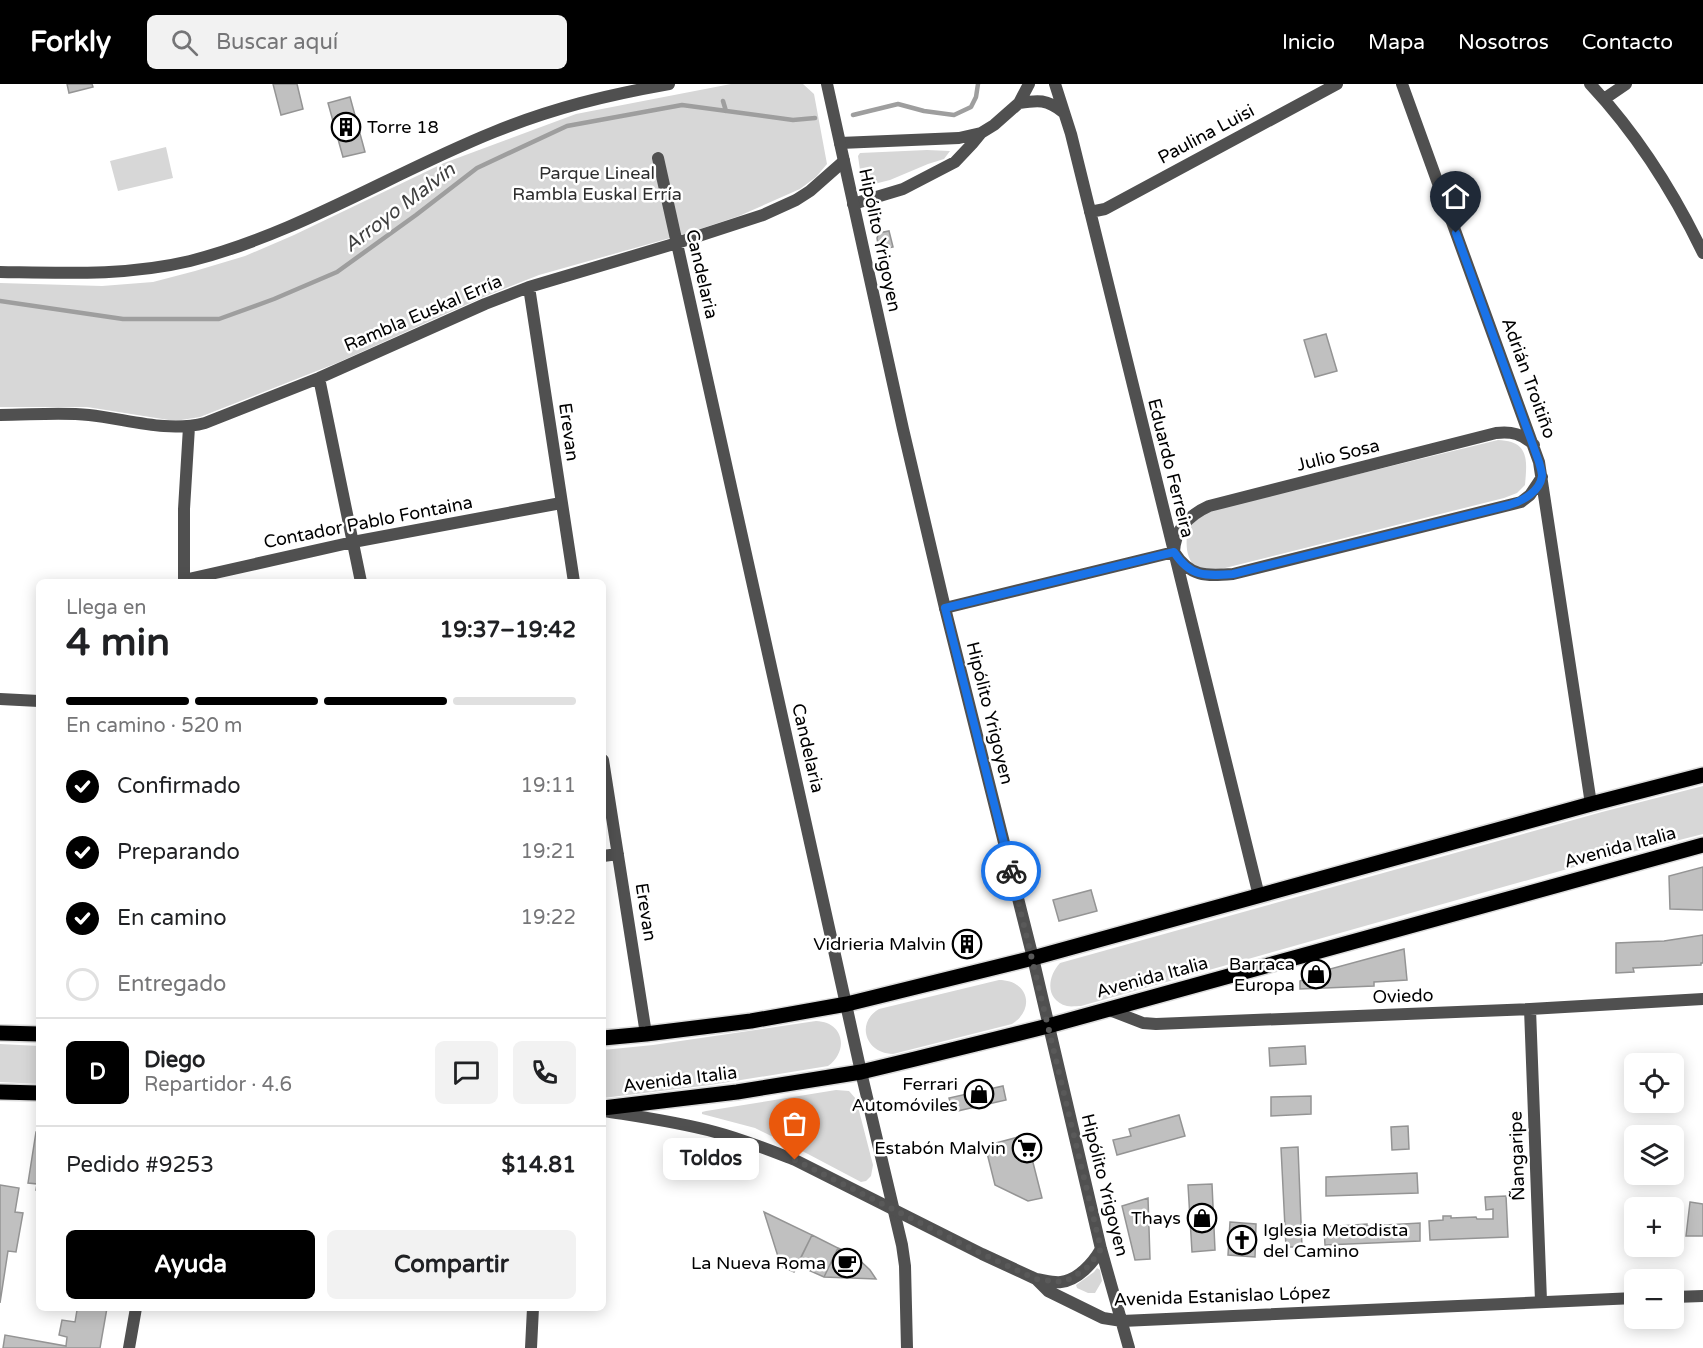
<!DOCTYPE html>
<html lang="es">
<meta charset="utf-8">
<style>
body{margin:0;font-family:"Varela Round",sans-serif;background:#f2f2f2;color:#202124;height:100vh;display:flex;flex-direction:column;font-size:22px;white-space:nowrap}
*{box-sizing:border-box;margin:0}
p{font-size:20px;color:#757577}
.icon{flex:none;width:33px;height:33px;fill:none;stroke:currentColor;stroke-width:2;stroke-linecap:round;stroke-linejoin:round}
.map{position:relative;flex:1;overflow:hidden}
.side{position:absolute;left:36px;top:495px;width:570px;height:732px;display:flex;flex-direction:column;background:#fff;border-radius:9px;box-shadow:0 3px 15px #0003}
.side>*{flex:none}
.controls{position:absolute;left:1624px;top:969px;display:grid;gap:12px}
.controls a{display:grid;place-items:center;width:60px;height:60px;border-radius:9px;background:#fff;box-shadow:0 3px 15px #0003;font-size:30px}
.pin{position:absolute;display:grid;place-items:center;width:51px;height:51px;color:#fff;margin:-62px -26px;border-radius:50% 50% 50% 0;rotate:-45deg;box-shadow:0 0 6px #0007}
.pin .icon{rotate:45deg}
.courier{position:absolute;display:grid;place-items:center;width:60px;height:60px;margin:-30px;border:4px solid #1a73e8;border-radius:50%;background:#fff;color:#222;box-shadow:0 2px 8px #0007}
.bubble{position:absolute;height:42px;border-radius:9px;background:#fff;box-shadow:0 3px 15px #0003;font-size:20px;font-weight:700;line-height:42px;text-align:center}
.overview em{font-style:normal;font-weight:700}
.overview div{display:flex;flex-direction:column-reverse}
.overview{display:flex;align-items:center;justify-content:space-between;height:102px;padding:0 30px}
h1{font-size:39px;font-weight:700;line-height:45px}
.bar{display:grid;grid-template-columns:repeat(4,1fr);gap:9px 6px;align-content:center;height:72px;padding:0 30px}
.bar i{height:8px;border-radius:4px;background:#e0e0e0}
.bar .active{background:#000}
.bar p{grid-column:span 4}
.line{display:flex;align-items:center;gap:15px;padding:0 30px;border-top:2px solid #e0e0e0}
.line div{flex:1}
.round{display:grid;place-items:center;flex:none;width:63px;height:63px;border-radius:9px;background:#f2f2f2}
ol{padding:0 30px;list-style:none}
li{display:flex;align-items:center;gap:18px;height:66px}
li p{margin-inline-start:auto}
li .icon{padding:6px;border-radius:50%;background:#000;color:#fff;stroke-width:4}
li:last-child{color:#757577}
li i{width:33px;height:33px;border:3px solid #e0e0e0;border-radius:50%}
.cta{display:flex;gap:12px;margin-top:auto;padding:12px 30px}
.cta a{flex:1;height:69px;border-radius:9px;background:#000;color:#fff;font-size:24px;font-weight:700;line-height:69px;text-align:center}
.cta a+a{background:#f2f2f2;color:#202124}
header{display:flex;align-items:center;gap:36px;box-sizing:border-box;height:84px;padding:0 30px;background:#000;color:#fff}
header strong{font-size:28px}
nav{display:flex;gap:33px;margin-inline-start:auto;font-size:21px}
.search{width:420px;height:54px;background:#f2f2f2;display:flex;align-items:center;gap:15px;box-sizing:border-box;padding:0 21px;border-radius:9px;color:#757577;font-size:22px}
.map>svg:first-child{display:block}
.green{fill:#d7d7d7}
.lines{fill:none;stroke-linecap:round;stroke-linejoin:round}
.stream{stroke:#9e9e9e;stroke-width:4.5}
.building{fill:#c0c0c0;stroke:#949494;stroke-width:1.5}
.primary-casing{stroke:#dbdbdb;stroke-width:18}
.minor{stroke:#505050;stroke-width:12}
.tertiary{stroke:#505050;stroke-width:12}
.primary{stroke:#000;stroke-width:15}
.done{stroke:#595959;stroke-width:6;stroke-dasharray:0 10.8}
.route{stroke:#1a73e8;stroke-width:8}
.labels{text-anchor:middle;stroke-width:5;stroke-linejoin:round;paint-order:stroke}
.poi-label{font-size:18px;fill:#000;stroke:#fff;text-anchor:end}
.street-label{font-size:18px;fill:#000;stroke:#fff}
.park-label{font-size:18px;fill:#2e2e2e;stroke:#fff}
.water-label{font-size:20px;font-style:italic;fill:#3f3f3f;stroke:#fff}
</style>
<header>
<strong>Forkly</strong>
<div class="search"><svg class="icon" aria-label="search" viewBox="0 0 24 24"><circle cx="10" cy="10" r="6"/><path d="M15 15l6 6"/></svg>Buscar aquí</div>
<nav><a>Inicio</a><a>Mapa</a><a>Nosotros</a><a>Contacto</a></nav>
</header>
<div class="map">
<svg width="1703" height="1264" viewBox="0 0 1703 1264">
<rect width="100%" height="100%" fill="#fff"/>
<path class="green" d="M731 0H803L814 10 827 80 816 93 800 105 739 132 688 149 539 191 481 214 337 279 200 333 175 337 87 323H0V199L102 202 153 198 195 187 245 172 294 151 444 79 576 30Z
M166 63 173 94 118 107 110 77Z
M927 66 950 67 944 75 928 80 890 96 866 102 861 93 858 72 860 69Z
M1498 356C1530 357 1527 377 1525 401L1517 409 1504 414 1213 487C1209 486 1202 486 1198 484 1184 476 1186 456 1188 443L1208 427Z
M1703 702V750L1585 780 1081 922C1077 922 1071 923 1067 922 1045 916 1047 893 1060 879L1602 728Z
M999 896C1028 896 1036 925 1012 940L893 970C866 970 855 939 879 925Z
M816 937C844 938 849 967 828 982L710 1001 603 1014V966L653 961Z
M0 960 39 962V1000L0 998Z
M836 1006 849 1007 856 1015 873 1081 871 1092 866 1097 861 1098 808 1070 755 1044 702 1030V1028L706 1027Z
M1097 1184 1100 1186 1102 1197 1095 1209H1088L1077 1204 1076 1201 1094 1188Z"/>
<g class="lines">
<path class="stream" d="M723 17 726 27
M853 31 898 20 924 27 954 31 971 23 976 13 978 0
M0 217 123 235H219L274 215 337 188 416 131 477 84 567 42 682 21 793 36 815 34"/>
</g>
<path class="building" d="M67 0H92L93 3 69 9Z
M273 0H297L303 25 281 31Z
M350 13 365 68 343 73 328 19Z
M889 147 893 163 879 166 877 154 879 149Z
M1326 250 1337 287 1315 293 1304 256Z
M1703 783V826L1670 825 1669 792Z
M1091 806 1097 827 1059 837 1053 816Z
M975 848 980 866 959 871 955 853Z
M1703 851V879H1701V881L1633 884 1634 888 1616 889V859L1664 857Z
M1404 865 1407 896 1374 898V902L1300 905V897L1319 890V888Z
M1305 962 1306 980 1270 982 1269 964Z
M1003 1002 1006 1016 953 1028 949 1014Z
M1311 1012V1030L1271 1032V1013Z
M1179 1031 1185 1052 1117 1071 1113 1056 1131 1052 1129 1045Z
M1408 1042 1409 1065 1392 1066 1391 1043Z
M36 1048H39V1106H36L37 1100 28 1099Z
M1026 1051 1042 1114 1028 1117 995 1101 987 1069 994 1067 992 1060Z
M1298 1063 1302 1163H1286L1281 1064Z
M1417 1089 1418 1109 1326 1112V1093Z
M1212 1100 1215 1166 1192 1168 1188 1101Z
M0 1101 19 1104 15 1128 23 1129 16 1168 8 1167 0 1219Z
M1506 1112 1508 1153 1430 1156 1429 1137 1443 1136V1132H1451V1134L1476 1133 1477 1135H1493V1125L1486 1126 1485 1113Z
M1148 1114 1150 1175 1135 1176 1122 1122Z
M1690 1118 1703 1120V1152H1686Z
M764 1128 812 1151 794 1188 781 1182Z
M1230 1138 1256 1140 1255 1173 1228 1171Z
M1420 1139V1157L1325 1161 1324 1143 1367 1140V1142Z
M812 1151 838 1164 824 1193 797 1181Z
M838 1164 854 1171 870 1186 876 1195 824 1193Z
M72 1224H107L100 1264H3L5 1251 66 1262 67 1253 59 1251 62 1236 75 1238 77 1226 72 1225Z"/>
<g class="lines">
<g class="primary-casing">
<path id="primary" d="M0 949 39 950
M603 954 646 950 751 937 847 920 1033 874 1591 720 1703 691
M0 1008 39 1009
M603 1024 737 1008 861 988 915 975 1048 942 1703 761"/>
</g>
<path class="minor" d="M1055 0 1071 50 1259 812
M1402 0 1539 378 1591 720
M1590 0C1636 49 1674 109 1703 169
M1604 15 1626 0
M1019 19C1038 16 1047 15 1063 28
M840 59 959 54 981 49 994 41 1019 19 1029 0
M658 74 861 988 902 1161 905 1182 907 1264
M853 120 903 105 955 78 972 60 981 49
M1090 128 1105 125 1337 0
M0 188C64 189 127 192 190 177 297 150 392 89 494 48 553 24 607 11 669 0
M529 203 574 498
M319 294 361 498
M0 331C29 331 60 328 89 331 127 335 167 349 205 339L319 294 485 220 529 203 677 159 763 131 796 116 810 107 844 77
M1534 361C1522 350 1512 347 1496 349L1209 422C1189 431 1175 445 1174 468 1190 493 1205 492 1233 490L1521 418 1530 411 1542 393
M184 496 353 458 561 419
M184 498V425L189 343
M945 524 1174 468
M0 615 39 617
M603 676 646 950
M603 772 618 770
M1107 925 1143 939 1156 940 1530 925 1703 915
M1530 925 1541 1217
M129 1264 136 1224
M531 1264 533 1224"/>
<path class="tertiary" d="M827 0 903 345 945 524 1033 874 1101 1165 1129 1264
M604 1027C641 1033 678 1038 715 1048 742 1055 769 1066 795 1076L982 1170 1036 1195 1048 1207 1103 1234 1122 1237 1635 1214
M1036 1195C1044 1196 1053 1199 1061 1198 1078 1196 1093 1179 1101 1165
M1674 1213 1703 1212"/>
<use href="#primary" class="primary"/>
</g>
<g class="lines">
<path class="done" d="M795 1076 982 1170 1036 1195 1062 1198 1072 1194 1089 1182 1101 1165 1011 787"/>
<path class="route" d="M1011 787 945 524 1174 468C1190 493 1205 492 1233 490L1509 421C1522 417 1540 408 1542 392 1542 388 1540 382 1539 378L1456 149"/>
</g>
<defs>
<g id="building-ring" transform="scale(1.5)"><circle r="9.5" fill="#fff" stroke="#000" stroke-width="1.5"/><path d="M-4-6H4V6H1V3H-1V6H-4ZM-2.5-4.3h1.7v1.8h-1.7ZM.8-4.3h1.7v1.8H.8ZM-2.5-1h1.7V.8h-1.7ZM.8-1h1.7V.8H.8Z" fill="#000"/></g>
<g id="shop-ring" transform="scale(1.5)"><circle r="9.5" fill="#fff" stroke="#000" stroke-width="1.5"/><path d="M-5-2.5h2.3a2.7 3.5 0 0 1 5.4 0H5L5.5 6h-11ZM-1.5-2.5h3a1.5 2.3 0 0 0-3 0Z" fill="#000"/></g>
<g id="supermarket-ring" transform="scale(1.5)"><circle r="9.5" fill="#fff" stroke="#000" stroke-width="1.5"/><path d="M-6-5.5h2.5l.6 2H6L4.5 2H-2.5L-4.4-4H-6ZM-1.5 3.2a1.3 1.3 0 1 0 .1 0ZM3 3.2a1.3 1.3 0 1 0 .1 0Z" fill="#000"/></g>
<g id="church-ring" transform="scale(1.5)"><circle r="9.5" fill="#fff" stroke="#000" stroke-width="1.5"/><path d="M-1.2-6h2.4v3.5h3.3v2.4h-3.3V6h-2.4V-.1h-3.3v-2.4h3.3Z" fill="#000"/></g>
<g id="cafe-ring" transform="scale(1.5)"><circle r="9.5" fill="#fff" stroke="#000" stroke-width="1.5"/><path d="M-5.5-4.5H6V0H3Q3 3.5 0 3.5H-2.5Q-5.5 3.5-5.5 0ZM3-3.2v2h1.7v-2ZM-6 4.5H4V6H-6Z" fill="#000"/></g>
</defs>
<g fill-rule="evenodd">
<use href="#building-ring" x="346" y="43"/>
<use href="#building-ring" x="967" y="860"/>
<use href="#shop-ring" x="1316" y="890"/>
<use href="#shop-ring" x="979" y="1010"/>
<use href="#supermarket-ring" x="1027" y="1064"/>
<use href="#shop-ring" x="1202" y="1134"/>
<use href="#church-ring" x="1242" y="1156"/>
<use href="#cafe-ring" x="847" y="1179"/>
</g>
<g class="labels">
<g class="poi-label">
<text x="367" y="49" text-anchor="start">Torre 18</text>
<text x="946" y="866">Vidrieria Malvin</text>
<text x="1295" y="886">Barraca<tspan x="1295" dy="21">Europa</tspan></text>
<text x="958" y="1006">Ferrari<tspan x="958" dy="21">Automóviles</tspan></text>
<text x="1006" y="1070">Estabón Malvin</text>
<text x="1181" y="1140">Thays</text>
<text x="1263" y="1152" text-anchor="start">Iglesia Metodista<tspan x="1263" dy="21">del Camino</tspan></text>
<text x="826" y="1185">La Nueva Roma</text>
</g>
<g class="street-label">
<text transform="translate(1206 50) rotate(-28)" y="6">Paulina Luisi</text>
<text transform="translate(880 156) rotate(78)" y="6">Hipólito Yrigoyen</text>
<text transform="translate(702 190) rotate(77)" y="6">Candelaria</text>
<text transform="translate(423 229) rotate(-23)" y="6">Rambla Euskal Erría</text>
<text transform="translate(1529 294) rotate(70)" y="6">Adrián Troitiño</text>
<text transform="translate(569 348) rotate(82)" y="6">Erevan</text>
<text transform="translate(1338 371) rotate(-14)" y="6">Julio Sosa</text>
<text transform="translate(1171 384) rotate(76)" y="6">Eduardo Ferreira</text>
<text transform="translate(368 438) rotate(-11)" y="6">Contador Pablo Fontaina</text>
<text transform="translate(990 629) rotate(76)" y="6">Hipólito Yrigoyen</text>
<text transform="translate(808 664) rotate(77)" y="6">Candelaria</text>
<text transform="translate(1620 763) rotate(-15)" y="6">Avenida Italia</text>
<text transform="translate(646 828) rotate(81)" y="6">Erevan</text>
<text transform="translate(1152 893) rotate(-15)" y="6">Avenida Italia</text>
<text transform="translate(1403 912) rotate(-2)" y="6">Oviedo</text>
<text transform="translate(680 995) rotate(-7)" y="6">Avenida Italia</text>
<text transform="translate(1517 1072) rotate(-92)" y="6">Ñangaripe</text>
<text transform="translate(1105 1101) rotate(76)" y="6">Hipólito Yrigoyen</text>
<text transform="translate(1222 1212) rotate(-2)" y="6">Avenida Estanislao López</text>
</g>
<g class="park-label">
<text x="597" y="95">Parque Lineal<tspan x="597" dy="21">Rambla Euskal Erría</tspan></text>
</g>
<g class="water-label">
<text transform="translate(399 123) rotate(-37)" y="7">Arroyo Malvín</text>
</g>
</g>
</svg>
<div class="controls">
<a><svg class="icon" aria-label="locate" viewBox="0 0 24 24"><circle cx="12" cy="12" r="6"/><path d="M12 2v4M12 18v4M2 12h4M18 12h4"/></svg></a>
<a><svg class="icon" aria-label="layers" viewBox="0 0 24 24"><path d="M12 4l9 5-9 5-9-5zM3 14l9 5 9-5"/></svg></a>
<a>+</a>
<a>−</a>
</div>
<div class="pin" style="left:795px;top:1076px;background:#ea580c"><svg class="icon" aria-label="bag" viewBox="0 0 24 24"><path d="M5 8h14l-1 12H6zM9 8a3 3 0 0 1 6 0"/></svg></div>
<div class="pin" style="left:1456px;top:149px;background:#1f2937"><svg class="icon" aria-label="home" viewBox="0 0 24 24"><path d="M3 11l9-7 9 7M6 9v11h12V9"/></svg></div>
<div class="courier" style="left:1011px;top:787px"><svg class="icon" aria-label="bike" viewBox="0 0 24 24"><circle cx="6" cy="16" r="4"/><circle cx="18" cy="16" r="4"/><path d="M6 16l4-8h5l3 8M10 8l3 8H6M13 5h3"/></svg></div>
<div class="bubble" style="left:663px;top:1054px;width:96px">Toldos</div>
<section class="side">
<div class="overview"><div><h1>4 min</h1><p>Llega en</p></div><em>19:37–19:42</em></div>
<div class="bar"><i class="active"></i><i class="active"></i><i class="active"></i><i></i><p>En camino · 520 m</p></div>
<ol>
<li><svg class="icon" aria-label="check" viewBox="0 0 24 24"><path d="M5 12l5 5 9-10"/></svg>Confirmado<p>19:11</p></li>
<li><svg class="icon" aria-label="check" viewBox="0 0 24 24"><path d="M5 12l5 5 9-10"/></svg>Preparando<p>19:21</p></li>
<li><svg class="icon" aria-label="check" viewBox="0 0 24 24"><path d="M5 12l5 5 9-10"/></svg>En camino<p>19:22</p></li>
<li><i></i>Entregado</li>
</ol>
<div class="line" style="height:108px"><b class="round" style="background:#000;color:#fff">D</b><div><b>Diego</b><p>Repartidor · 4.6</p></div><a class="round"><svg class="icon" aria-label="chat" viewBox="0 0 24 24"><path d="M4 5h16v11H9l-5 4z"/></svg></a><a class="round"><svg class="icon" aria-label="phone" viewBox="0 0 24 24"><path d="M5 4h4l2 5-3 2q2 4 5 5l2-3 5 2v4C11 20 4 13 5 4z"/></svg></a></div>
<div class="line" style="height:78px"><div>Pedido #9253</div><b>$14.81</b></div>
<div class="cta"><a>Ayuda</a><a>Compartir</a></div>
</section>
</div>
